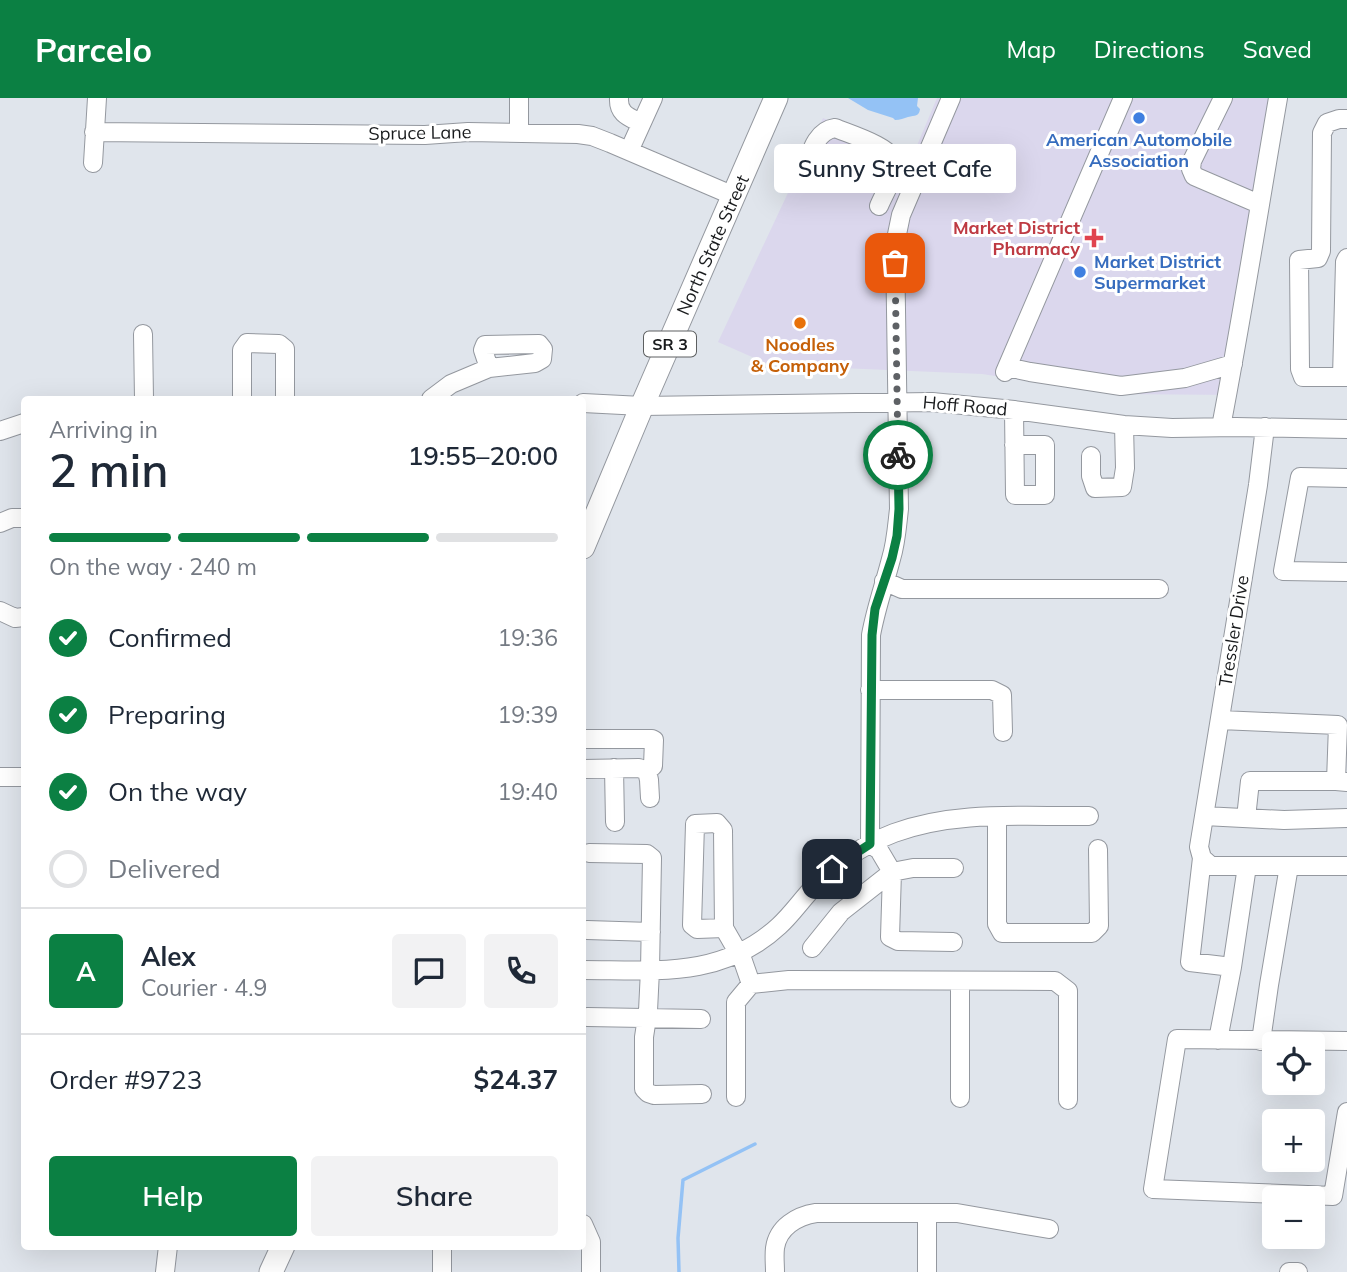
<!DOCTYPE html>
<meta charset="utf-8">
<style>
body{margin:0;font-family:Mulish,sans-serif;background:#f2f2f3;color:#1f2937;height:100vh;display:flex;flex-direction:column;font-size:26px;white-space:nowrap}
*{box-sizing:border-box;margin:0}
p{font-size:23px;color:#747a83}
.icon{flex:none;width:38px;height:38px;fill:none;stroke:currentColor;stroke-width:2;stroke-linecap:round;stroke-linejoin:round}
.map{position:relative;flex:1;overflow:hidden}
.panel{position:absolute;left:21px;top:298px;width:565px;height:854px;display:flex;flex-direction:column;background:#fff;border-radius:7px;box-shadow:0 7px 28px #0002}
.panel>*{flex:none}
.controls{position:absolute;left:1262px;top:934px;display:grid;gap:14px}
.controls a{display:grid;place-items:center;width:63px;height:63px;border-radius:7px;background:#fff;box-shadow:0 7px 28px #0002;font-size:35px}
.pin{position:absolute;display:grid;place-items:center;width:60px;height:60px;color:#fff;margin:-30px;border-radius:14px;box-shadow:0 4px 10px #0006}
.courier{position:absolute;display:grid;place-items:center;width:70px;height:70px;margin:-35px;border:5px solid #0b8043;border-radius:50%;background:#fff;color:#222;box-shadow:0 2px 9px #0007}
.bubble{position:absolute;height:49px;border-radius:7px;background:#fff;box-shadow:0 7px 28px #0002;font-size:23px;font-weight:600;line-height:49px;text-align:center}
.headline em{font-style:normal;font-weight:600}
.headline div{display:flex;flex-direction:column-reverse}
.headline{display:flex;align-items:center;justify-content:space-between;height:119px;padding:0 28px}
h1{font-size:46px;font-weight:600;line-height:52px}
.bar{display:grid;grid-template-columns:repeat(4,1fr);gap:10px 7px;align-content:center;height:84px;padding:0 28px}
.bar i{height:9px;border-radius:5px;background:#e0e1e3}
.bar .on{background:#0b8043}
.bar p{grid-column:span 4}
.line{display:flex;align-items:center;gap:18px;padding:0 28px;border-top:2px solid #e0e1e3}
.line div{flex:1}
.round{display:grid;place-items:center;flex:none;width:74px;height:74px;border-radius:7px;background:#f2f2f3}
ol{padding:0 28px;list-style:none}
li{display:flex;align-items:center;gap:21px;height:77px}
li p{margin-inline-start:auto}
li .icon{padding:7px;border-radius:50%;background:#0b8043;color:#fff;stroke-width:4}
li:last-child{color:#747a83}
li i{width:38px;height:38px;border:4px solid #e0e1e3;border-radius:50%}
.action{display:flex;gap:14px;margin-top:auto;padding:14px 28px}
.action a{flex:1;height:80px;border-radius:7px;background:#0b8043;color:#fff;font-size:28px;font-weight:600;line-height:80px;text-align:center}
.action a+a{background:#f2f2f3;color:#1f2937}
header{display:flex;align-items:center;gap:42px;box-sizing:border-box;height:98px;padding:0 35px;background:#0b8043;color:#fff}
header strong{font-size:33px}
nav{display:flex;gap:38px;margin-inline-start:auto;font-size:24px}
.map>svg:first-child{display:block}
.commercial{fill:#dbd7ed}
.water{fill:#94c2f5}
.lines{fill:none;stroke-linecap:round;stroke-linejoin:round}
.stream{stroke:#94c2f5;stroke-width:3.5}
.minor-casing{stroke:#94989f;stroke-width:20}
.major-casing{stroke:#94989f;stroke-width:25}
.minor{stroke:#fff;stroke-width:18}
.major{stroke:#fff;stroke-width:23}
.done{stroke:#5e6165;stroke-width:7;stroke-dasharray:0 12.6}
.route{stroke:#0b8043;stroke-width:9}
.shop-dot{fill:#3f7fe0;stroke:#fff;stroke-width:2.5}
.health-dot{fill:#e0444e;stroke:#fff;stroke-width:2.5}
.food-dot{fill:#e8710a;stroke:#fff;stroke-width:2.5}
.labels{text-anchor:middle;stroke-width:6;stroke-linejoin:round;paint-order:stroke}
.shield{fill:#fff;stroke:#5d5f60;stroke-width:2}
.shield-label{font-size:16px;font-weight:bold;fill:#181a1c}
.street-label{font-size:18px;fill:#181a1c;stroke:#fff}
.shop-label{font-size:18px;font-weight:bold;fill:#366cbe;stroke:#fff}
.health-label{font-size:18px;font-weight:bold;fill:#be3a42;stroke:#fff;text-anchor:end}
.food-label{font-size:18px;font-weight:bold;fill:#c56008;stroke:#fff}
</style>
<header>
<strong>Parcelo</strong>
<nav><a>Map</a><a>Directions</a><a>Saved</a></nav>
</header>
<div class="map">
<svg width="1347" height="1174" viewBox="0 0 1347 1174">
<rect width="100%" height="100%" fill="#e0e5ec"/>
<path class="commercial" d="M937 0H1284L1237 297 1111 296 982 276 770 267 718 244 823 20 913 57Z"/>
<path class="water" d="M848 0H918L917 8 920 11C919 19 915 17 908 19 904 20 900 22 895 22L893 20 868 12Z"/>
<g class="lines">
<path class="stream" d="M679 1174 678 1140 683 1082 755 1046"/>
<g class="minor-casing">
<path id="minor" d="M619 0C618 16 629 19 641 25
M951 0 901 117 895 146 899 411C897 428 896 445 891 461 884 488 876 510 871 537L870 746 879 752 892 774 913 770H954
M1223 0 1192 63 1191 71 1194 78 1259 106
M1347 21H1339L1327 25 1322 35 1321 153 1318 160 1299 162 1300 271 1303 279H1347
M94 34 425 37 468 34 578 36 592 38 610 45 734 98
M519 35V0
M629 53 653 0
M93 65 97 0
M803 76C810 59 814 33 835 30 849 36 894 49 895 66 896 76 883 98 879 108
M143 236 144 301
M1007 269 1030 274 1121 288 1185 280 1233 266
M1005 274 1123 0
M1342 279 1345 164 1347 160
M242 301V252L247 245 279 246 285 251V301
M431 301 451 286 489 270 535 265 542 261 543 251 539 246 485 247 483 252 489 270
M583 305 642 308 932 304 1014 312 1124 327 1172 330 1236 329 1347 331
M1014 312 1015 397H1045V347H1014
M1221 329C1242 220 1259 110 1278 0
M1265 329 1258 387 1199 749 1202 760 1211 768H1347
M0 333 24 325
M1091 358V378L1095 390 1122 389 1125 370 1124 327
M1347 380 1300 379 1283 473 1347 474
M0 425 12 420H24
M884 483 902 491H1159
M0 513 15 520 24 519
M870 592H992L1002 597 1003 634
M1220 622 1338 627 1336 683 1347 684
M583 641H652L654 642 653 668 647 673
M614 670 615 724
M583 671 639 670 647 673 649 682 650 700
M0 679H24
M1204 718 1284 722 1347 720
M997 719V826L1002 835H1092L1099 828 1098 751
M1246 720 1250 683H1336
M589 755 647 756 652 760 650 872 648 913 644 939V991L648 995 654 997 702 996
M1202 760 1190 864 1232 869 1247 768
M892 774 890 839 898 843 953 844
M724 830 697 831 692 827 695 726 717 725 723 732 724 830 743 863 751 886 789 882 1055 883 1068 893V1002
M587 832 651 834
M812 850 841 814 892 774
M583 872C654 872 722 881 779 828 791 817 800 804 811 792 833 767 863 747 894 735 956 712 1024 719 1089 718
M960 883V1000
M587 919 701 921
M1218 942 1232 869
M1261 943 1269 887 1289 768
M1347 943 1177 941 1153 1091 1333 1098 1347 1014
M736 999V904L751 886
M583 1126 591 1144V1174
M442 1148V1174
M165 1174 168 1148
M775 1174C775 1166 774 1158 775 1150 778 1129 797 1118 816 1115H957L1049 1131
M927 1174V1115
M1289 1174H1298"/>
</g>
<g class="major-casing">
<path id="major" d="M583 449 642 308 776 0
M271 1174 283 1148"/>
</g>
<use href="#minor" class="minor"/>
<use href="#major" class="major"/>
</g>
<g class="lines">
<path class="done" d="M895 165 898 357"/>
<path class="route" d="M832 771 870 746 872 537 875 511 892 460 897 438 899 411 898 357"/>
</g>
<g class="shop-dot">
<circle cx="1139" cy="20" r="7"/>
<circle cx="1080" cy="174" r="7"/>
</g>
<path class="health-dot" d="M1090.5 129.5h7v7h7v7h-7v7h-7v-7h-7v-7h7z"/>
<circle class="food-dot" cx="800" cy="225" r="7"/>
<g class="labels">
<rect class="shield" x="644" y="233.5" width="52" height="25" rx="5"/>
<g class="shield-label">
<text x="670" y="252">SR 3</text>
</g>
<g class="street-label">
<text transform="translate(420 35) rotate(-1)" y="6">Spruce Lane</text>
<text transform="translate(713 147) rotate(-66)" y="6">North State Street</text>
<text transform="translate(965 308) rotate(5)" y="6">Hoff Road</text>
<text transform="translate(1234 533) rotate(-81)" y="6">Tressler Drive</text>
</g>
<g class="shop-label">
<text x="1139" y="48">American Automobile<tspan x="1139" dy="21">Association</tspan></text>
<text x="1094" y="170" text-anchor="start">Market District<tspan x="1094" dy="21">Supermarket</tspan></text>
</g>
<g class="health-label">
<text x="1080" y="136">Market District<tspan x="1080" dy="21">Pharmacy</tspan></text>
</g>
<g class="food-label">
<text x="800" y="253">Noodles<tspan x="800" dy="21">&amp; Company</tspan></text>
</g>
</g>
</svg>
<div class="controls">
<a><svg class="icon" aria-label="locate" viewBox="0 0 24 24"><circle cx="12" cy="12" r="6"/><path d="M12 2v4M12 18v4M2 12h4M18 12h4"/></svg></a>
<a>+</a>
<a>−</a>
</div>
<div class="pin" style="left:895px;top:165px;background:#ea580c"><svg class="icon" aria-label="bag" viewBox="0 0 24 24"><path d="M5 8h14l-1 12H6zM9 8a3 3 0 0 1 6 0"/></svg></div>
<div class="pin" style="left:832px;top:771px;background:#1f2937"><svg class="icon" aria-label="home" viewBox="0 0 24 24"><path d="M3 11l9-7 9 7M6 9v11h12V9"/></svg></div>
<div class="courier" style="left:898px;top:357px"><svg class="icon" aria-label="bike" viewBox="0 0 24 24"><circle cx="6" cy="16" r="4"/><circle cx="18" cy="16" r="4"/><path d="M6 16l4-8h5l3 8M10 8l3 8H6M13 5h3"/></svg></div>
<div class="bubble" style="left:774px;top:46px;width:242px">Sunny Street Cafe</div>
<section class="panel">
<div class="headline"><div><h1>2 min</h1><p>Arriving in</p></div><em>19:55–20:00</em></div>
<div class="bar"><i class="on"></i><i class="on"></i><i class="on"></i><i></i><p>On the way · 240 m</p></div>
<ol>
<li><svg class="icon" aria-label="check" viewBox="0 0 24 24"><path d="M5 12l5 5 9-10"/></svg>Confirmed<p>19:36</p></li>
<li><svg class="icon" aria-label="check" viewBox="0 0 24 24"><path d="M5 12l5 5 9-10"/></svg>Preparing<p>19:39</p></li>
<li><svg class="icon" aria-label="check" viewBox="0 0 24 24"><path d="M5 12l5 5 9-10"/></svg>On the way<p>19:40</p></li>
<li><i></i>Delivered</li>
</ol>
<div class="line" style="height:126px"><b class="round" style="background:#0b8043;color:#fff">A</b><div><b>Alex</b><p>Courier · 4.9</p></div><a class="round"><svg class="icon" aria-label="chat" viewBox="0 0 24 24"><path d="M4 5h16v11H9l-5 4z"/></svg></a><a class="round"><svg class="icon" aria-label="phone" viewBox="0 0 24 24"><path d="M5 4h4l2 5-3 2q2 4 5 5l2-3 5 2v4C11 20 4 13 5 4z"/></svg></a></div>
<div class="line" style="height:91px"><div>Order #9723</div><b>$24.37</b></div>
<div class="action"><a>Help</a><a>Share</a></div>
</section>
</div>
